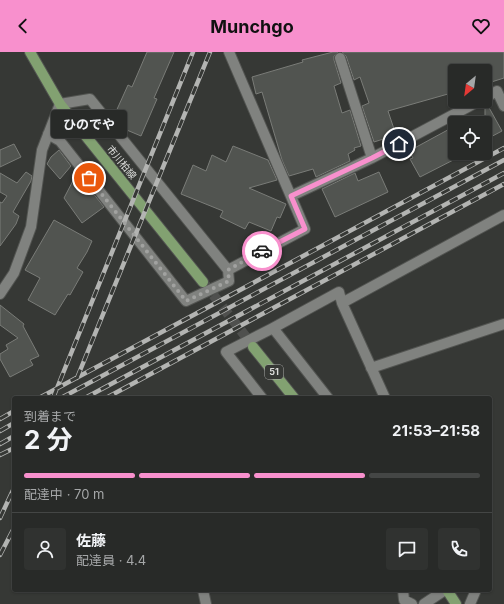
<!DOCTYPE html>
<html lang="ja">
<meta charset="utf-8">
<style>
body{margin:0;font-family:Inter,"Noto Sans JP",sans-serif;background:#303230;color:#f1f3f6;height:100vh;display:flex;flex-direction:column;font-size:15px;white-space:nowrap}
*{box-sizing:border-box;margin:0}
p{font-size:13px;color:#a5a7a8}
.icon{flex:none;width:22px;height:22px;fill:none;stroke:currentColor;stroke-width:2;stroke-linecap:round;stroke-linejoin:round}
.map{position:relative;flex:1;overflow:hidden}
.sheet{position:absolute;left:12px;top:344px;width:480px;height:196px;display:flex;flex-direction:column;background:#282a28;border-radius:4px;box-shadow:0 1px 3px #0004,0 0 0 1px #444645}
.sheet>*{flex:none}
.needle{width:26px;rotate:209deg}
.tools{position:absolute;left:448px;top:12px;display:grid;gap:8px}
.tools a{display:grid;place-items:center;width:44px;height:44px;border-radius:4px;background:#282a28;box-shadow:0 1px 3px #0004,0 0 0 1px #444645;font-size:20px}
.pin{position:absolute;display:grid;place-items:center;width:34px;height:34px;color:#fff;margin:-17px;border:2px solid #fff;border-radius:50%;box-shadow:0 1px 4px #0007}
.courier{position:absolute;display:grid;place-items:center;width:40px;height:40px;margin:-20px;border:3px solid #f890cd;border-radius:50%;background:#fff;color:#222;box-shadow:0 1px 5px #0007}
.bubble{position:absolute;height:28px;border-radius:4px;background:#282a28;box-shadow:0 1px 3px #0004,0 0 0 1px #444645;font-size:13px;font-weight:700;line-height:28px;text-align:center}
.head em{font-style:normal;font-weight:700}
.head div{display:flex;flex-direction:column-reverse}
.head{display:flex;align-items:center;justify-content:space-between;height:68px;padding:0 12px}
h1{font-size:26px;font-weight:700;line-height:30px}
.bar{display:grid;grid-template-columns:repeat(4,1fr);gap:6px 4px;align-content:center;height:48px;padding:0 12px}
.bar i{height:5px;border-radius:3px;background:#444645}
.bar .on{background:#f890cd}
.bar p{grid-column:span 4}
.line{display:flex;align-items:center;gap:10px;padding:0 12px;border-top:1px solid #444645}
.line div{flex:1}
.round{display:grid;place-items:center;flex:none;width:42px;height:42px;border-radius:4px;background:#303230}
header{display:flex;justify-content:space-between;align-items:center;height:52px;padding:0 12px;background:#f890cd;color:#111;font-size:18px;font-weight:700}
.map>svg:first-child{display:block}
.building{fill:#515450;stroke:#7a7c78}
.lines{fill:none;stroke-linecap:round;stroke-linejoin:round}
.major-tunnel{stroke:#4f504e;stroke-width:10;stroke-dasharray:10 5;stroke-linecap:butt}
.minor-casing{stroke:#525451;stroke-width:12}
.major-casing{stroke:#525451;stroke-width:12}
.minor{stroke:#80827f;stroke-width:10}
.major{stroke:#82a171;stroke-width:10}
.rail-casing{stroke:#b3b4b2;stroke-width:4.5}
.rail{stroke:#363835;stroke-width:3;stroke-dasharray:9;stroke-linecap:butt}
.done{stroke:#a1a2a0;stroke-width:4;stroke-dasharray:0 7.2}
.route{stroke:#f890cd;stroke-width:5}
.labels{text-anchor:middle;stroke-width:3.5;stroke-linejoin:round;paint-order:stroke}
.shield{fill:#363835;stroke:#a9aaa8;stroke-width:1}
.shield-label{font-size:9px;font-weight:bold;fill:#dadbd9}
.street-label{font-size:10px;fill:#dadbd9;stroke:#363835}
</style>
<header><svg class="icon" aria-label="back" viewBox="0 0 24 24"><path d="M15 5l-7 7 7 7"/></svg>Munchgo<svg class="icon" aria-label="heart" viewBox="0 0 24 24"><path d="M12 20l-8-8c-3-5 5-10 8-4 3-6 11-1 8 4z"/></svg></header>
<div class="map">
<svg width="504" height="552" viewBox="0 0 504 552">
<rect width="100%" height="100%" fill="#363835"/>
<path class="building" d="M147 0H174L154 46 157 47 141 84 122 76 125 69 114 64 128 33 132 35Z
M333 0H338L334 4V8L341 31 334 34 342 61 350 58 361 94 354 96 355 98 348 102 350 109 316 125 313 117 289 124 282 108 262 40 256 42 252 25 303 10 302 8Z
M342 0H504V26L485 32V19H455V40L388 59 396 83 374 90 362 54 369 51 360 25 354 28 346 4Z
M485 52H487L502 79 485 88Z
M455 74V101H467L420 125 410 107 413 106 409 99Z
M14 92 21 105 0 115V98Z
M233 94 268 108 277 128 249 136 286 152 280 166 277 165 271 179 249 170 245 177 220 165 223 159 181 142 193 113 206 119 212 103 226 110Z
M59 98 71 114 60 127 47 112 51 105Z
M26 120 32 124 31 129 13 160 19 164 16 172 0 194V150L2 151 7 144 0 140V121L17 131Z
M379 120 388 140 335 165 322 137 355 121 358 129Z
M77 121 104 155 82 171 64 146Z
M54 168 92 189 87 200 77 216 83 220 70 243 68 242 55 263 28 248 40 226 25 218Z
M0 253 24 272 23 274 39 304 30 308 33 313 10 325 0 307V302L8 297 6 293 18 286 0 273Z"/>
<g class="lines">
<path class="major-tunnel" d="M204 231 253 294"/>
<g class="minor-casing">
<path id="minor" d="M340 6 372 106
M485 46 497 39 504 54
M291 144 372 106 479 49
M228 218 305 177 229 0
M0 242 14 221 31 175 42 98 60 52 90 47 228 218 229 229 186 249 60 89 48 82
M342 251 504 163
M371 316 504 272
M262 346 226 300 273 276
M328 346 273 276 339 240 342 251 385 346
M203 538 206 552
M403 538 404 548 412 552
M424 552 445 538
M470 552 476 538"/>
</g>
<g class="major-casing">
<path id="major" d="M30 0 60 52 203 230
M253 295 294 346
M447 538 456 552"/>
</g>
<use href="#minor" class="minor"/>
<use href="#major" class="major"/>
<g class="rail-casing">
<path id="rail" d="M77 326 210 0
M39 346 504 96
M53 346 193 0
M61 346 504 108
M85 346 504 121
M106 346 504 132
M0 367 14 359
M0 379 14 371
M0 392 14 384
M0 403 14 396
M0 466 14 436
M0 503 14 476"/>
</g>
<use href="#rail" class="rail"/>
</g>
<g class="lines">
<path class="done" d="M89 126 186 249 229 229 228 218 262 199"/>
<path class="route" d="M262 199 305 177 291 144 372 106 399 92"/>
</g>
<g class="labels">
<rect class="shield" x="265" y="313" width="18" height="14" rx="3"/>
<g class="shield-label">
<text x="274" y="323">51</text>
</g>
<g class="street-label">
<text transform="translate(122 110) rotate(51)" y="4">市川柏線</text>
</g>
</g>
</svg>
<div class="tools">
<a><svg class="needle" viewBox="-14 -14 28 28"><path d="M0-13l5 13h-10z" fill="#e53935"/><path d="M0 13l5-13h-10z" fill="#a5a7a8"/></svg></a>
<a><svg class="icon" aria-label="locate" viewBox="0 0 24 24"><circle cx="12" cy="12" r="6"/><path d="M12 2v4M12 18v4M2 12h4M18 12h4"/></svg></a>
</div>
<div class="pin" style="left:89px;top:126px;background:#ea580c"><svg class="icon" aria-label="bag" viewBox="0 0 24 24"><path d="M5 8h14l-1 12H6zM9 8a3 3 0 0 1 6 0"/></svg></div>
<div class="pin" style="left:399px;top:92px;background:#1f2937"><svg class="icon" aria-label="home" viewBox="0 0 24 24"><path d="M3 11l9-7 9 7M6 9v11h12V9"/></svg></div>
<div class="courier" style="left:262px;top:199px"><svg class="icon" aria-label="car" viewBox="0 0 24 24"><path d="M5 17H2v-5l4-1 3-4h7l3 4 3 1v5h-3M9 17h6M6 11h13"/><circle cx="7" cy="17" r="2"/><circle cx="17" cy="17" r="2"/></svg></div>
<div class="bubble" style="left:51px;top:58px;width:76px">ひのでや</div>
<section class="sheet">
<div class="head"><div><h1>2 分</h1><p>到着まで</p></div><em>21:53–21:58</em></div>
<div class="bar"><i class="on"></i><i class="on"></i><i class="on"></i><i></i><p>配達中 · 70 m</p></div>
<div class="line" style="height:72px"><a class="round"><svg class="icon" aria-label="person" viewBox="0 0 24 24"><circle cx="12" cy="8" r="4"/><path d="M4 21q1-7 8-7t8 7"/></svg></a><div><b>佐藤</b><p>配達員 · 4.4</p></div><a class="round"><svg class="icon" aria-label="chat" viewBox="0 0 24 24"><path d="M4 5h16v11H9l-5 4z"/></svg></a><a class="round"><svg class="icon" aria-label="phone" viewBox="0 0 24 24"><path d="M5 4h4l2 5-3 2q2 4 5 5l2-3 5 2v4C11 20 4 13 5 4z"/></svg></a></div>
</section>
</div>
